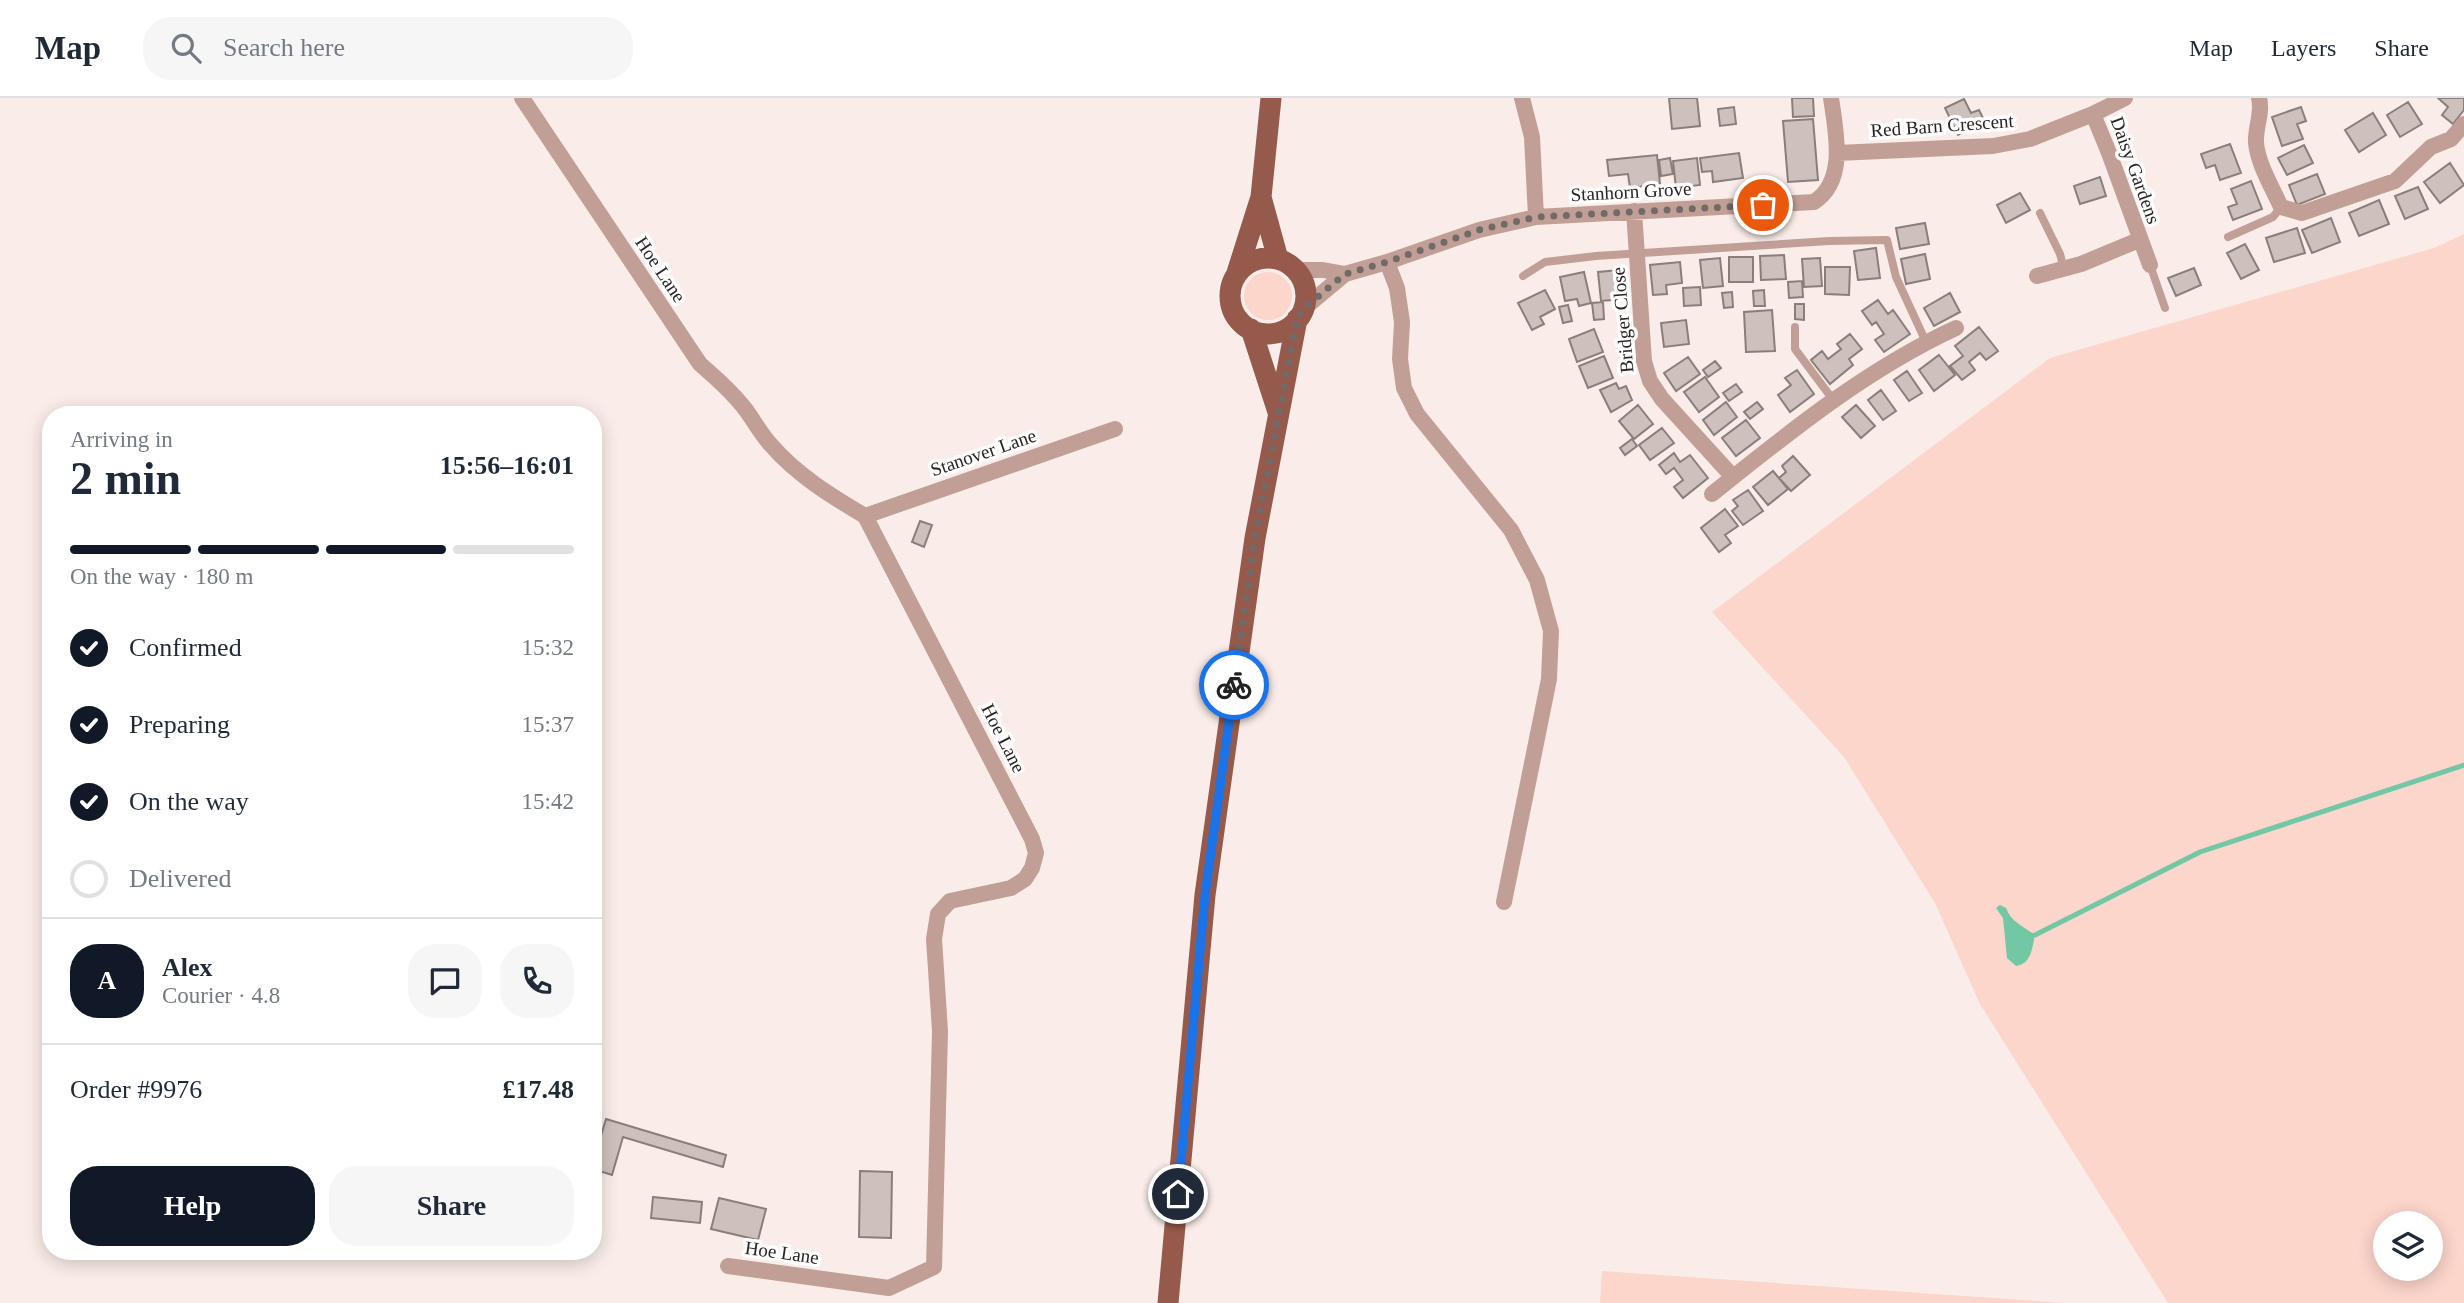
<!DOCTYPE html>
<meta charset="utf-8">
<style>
body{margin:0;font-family:Georgia,serif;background:#f6f6f7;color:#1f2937;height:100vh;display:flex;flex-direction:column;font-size:26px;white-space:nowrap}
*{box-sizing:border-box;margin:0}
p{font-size:23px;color:#747a83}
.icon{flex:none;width:38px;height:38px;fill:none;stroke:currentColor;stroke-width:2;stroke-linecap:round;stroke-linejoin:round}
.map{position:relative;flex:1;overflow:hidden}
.drawer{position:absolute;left:42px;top:308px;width:560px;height:854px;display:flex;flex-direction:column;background:#fff;border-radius:28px;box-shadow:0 4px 18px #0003}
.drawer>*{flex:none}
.fabs{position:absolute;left:2373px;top:1113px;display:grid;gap:14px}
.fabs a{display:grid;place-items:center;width:70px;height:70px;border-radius:50%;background:#fff;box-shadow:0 4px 18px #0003;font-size:35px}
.pin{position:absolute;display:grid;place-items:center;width:60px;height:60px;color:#fff;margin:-30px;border:4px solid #fff;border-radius:50%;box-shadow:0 2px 7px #0007}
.courier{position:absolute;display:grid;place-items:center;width:70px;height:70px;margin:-35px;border:5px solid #1a73e8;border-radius:50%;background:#fff;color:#222;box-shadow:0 2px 9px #0007}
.summary em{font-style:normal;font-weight:700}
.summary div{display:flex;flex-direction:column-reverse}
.summary{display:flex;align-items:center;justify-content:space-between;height:119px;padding:0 28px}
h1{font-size:46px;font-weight:700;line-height:52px}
.bar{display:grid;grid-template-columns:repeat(4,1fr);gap:10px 7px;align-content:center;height:84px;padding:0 28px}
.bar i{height:9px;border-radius:5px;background:#e0e1e3}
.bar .on{background:#111827}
.bar p{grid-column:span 4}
.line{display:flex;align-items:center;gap:18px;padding:0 28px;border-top:2px solid #e0e1e3}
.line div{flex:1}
.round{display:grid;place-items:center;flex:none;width:74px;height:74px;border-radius:28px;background:#f6f6f7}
ol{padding:0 28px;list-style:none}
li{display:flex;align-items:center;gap:21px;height:77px}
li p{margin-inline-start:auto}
li .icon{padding:7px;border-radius:50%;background:#111827;color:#fff;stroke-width:4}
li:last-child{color:#747a83}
li i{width:38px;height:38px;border:4px solid #e0e1e3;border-radius:50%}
.primary-button{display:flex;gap:14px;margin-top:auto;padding:14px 28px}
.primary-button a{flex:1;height:80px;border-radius:28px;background:#111827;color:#fff;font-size:28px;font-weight:700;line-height:80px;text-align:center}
.primary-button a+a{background:#f6f6f7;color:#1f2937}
header{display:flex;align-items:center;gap:42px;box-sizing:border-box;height:98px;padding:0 35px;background:#fff;border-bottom:2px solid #e0e1e3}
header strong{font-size:33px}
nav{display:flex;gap:38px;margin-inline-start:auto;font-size:24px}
.search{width:490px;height:63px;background:#f6f6f7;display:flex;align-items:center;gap:18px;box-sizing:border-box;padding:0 24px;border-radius:28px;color:#747a83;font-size:26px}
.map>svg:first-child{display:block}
.green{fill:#fcd5cb;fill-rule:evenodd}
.water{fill:#72c7a4}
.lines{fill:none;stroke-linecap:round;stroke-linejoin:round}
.stream{stroke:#72c7a4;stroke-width:5}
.building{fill:#cec1bd;stroke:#8a7e7b;stroke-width:2}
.lane{stroke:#c29f96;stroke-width:8}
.street{stroke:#c29f96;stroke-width:16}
.primary{stroke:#955a4c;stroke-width:21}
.done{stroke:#726a68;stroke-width:7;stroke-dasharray:0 12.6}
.route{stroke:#1a73e8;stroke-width:9}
.labels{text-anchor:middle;stroke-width:7;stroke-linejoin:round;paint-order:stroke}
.street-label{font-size:19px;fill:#292423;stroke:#fdfdfd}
</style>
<header>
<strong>Map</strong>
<div class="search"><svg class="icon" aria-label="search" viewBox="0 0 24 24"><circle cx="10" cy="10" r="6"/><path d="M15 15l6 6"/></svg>Search here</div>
<nav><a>Map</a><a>Layers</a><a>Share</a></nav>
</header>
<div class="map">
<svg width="2464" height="1205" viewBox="0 0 2464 1205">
<rect width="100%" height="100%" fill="#faede9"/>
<path class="green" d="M2464 136V1205H2168L1980 906 1935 805 1844 659 1712 514 2050 260 2434 150ZM2385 1125H2431V1171H2385Z
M1244 198a24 24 0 1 1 48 0a24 24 0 1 1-48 0Z
M1602 1173 2065 1205H1600Z"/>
<path class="water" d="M2000 807 2006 810C2011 824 2023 828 2035 837 2032 849 2032 866 2016 868L2007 860 2003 820 1996 810Z"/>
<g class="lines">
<path class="stream" d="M2035 837 2200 754 2464 667"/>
</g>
<path class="building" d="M1669 0H1697L1700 28 1672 31Z
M1792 0H1813L1814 18 1793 19Z
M2438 0H2464V12L2453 26 2442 17 2448 9Z
M1964 1 1971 15 1979 12 1985 24 1958 37 1945 10Z
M2408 4 2422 26 2400 39 2387 17Z
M1734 9 1736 26 1720 28 1718 11Z
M2301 9 2306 23 2297 26 2303 41 2282 48 2272 19Z
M2373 15 2386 37 2359 54 2345 32Z
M1813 21 1818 82 1788 84 1783 23Z
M2230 46 2241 75 2220 82 2215 67 2206 70 2201 56Z
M2304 47 2313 65 2287 77 2278 60Z
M1739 55 1743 80 1713 84 1712 73 1702 74 1700 60Z
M1657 57 1660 86 1630 90 1628 76 1609 78 1607 62Z
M1670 60 1673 76 1661 78 1659 62Z
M1697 60 1700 87 1676 90 1673 63Z
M2450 65 2464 87 2440 105 2424 84Z
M2317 76 2325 96 2297 107 2289 87Z
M2100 79 2106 98 2080 106 2074 88Z
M2251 83 2262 111 2233 122 2228 109 2237 106 2231 91Z
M2418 89 2428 111 2405 121 2395 98Z
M2020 95 2030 112 2006 125 1997 107Z
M2379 102 2389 126 2359 138 2349 115Z
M2331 120 2340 144 2312 155 2302 132Z
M1925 125 1929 146 1900 151 1896 130Z
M2297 130 2305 155 2274 164 2266 140Z
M2245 146 2259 172 2241 181 2227 155Z
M1876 150 1880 180 1858 182 1854 153Z
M1925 156 1930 181 1906 186 1901 161Z
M1784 157 1786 181 1761 182 1760 158Z
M1729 159H1753V184H1729Z
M1720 160 1723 188 1703 190 1700 162Z
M1820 160 1822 188 1804 189 1802 161Z
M1680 164 1682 185 1666 187 1667 196 1653 197 1650 167Z
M1825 169H1850L1849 197 1825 196Z
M2194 170 2201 187 2176 198 2168 180Z
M1619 172 1623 201 1601 203 1598 174Z
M1584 174 1591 205 1579 208 1577 201 1565 203 1560 179Z
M1802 183 1803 199 1789 200 1788 184Z
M1700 189 1701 207 1684 208 1683 190Z
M1545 192 1555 211 1540 219 1544 226 1532 232 1518 205Z
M1764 192 1765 208H1754L1753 193Z
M1732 194 1733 209 1724 210 1722 195Z
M1950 195 1960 214 1934 228 1924 210Z
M1878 202 1888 216 1893 212 1910 236 1884 254 1875 242 1884 236 1876 224 1872 227 1862 213Z
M1603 204 1604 221 1594 222 1592 205Z
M1795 206H1804V222L1795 221Z
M1568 207 1572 223 1563 225 1559 209Z
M1772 212 1775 253 1746 254 1744 214Z
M1686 222 1689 246 1664 249 1661 225Z
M1979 229 1998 253 1986 262 1980 255 1969 264 1975 272 1962 282 1950 268 1963 258 1955 248Z
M1594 231 1603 254 1577 264 1569 241Z
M1850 236 1862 251 1849 261 1853 267 1830 286 1811 262 1822 253 1828 261 1841 251 1837 246Z
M1939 257 1955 277 1934 293 1919 272Z
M1604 258 1613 280 1588 290 1579 268Z
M1688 259 1700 276 1676 293 1664 275Z
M1715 263 1721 270 1708 279 1703 272Z
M1797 272 1814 296 1790 314 1778 297 1791 287 1785 280Z
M1907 273 1922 295 1909 303 1894 282Z
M1705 279 1719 299 1699 314 1684 294Z
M1616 285 1619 291 1626 288 1632 302 1611 314 1600 292Z
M1736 286 1742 294 1729 303 1723 295Z
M1881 292 1896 313 1883 322 1868 302Z
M1726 304 1737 319 1714 337 1703 322Z
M1757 304 1763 311 1750 321 1744 314Z
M1638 307 1653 326 1634 341 1619 323Z
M1856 307 1875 328 1861 340 1842 319Z
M1746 322 1760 340 1736 358 1722 340Z
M1662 330 1674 345 1650 362 1639 347Z
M1632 341 1637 348 1625 357 1620 350Z
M1674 355 1680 364 1690 357 1708 380 1683 400 1674 389 1683 382 1674 370 1666 376 1659 367Z
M1793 358 1810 377 1791 393 1779 380 1786 374 1782 368Z
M1773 373 1788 391 1768 407 1753 389Z
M1748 392 1763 413 1743 427 1732 413 1738 408 1733 402Z
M1725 411 1738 428 1725 437 1731 445 1719 454 1701 430Z
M920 423 932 427 924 449 912 444Z
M606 1021 726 1057 723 1069 623 1039 612 1077 593 1071V1064Z
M860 1073 892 1074 891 1140 859 1139Z
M653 1099 702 1104 700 1125 651 1120Z
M719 1100 766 1111 758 1142 711 1131Z"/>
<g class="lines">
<path class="lane" d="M2040 115 2060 156 2064 171
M2228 139 2273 119 2281 109
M2150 167 2165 210
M1523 178 1545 164 1596 158 1829 143 1887 142 1896 179 1926 244
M1795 229V251L1834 303"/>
<path class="street" d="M522 0 700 266C716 280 732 294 746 312 754 323 761 336 771 347 797 377 831 398 865 418L1032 741 1036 755 1032 770 1025 781 1011 790 950 803 938 816 934 841 940 933 934 1169 889 1190 728 1168
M1522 0 1532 39 1536 119
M2259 0C2263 15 2255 29 2256 45 2258 66 2272 89 2281 109L2302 115 2395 83 2431 49 2451 41 2464 26
M2093 16 2109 55 2150 167
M1837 55 1993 48 2030 41 2093 16 2125 0
M1634 113 1644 263 1650 283 1662 301 1733 379
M1387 164 1397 190 1402 224 1400 261 1404 290 1417 316 1511 432 1537 482 1551 533 1549 581 1504 804
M1295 172H1323L1345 176 1387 164 1479 132 1536 119 1814 104C1847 83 1836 34 1831 0
M2037 178 2081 166 2139 142
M1303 211 1345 176
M1712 396C1788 335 1867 271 1956 230
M865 418 1115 331"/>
<path class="primary" d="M1261 99 1278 161
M1230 198a38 38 0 1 1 76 0a38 38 0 1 1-76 0Z
M1236 178 1261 99 1271 0
M1251 231 1278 314
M1168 1205 1205 797 1255 440 1297 221"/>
</g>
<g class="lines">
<path class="done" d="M1234 587 1255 440 1297 221 1303 211 1345 176 1387 164 1479 132 1536 119 1763 107"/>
<path class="route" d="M1178 1096 1205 797 1234 587"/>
</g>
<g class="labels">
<g class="street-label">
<text transform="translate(1942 27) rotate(-4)" y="7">Red Barn Crescent</text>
<text transform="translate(2136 72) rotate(70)" y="7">Daisy Gardens</text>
<text transform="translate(1631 93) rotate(-3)" y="7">Stanhorn Grove</text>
<text transform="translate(661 171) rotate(56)" y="7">Hoe Lane</text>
<text transform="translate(1622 222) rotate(-95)" y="7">Bridger Close</text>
<text transform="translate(983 354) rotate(-19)" y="7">Stanover Lane</text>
<text transform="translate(1004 640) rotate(63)" y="7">Hoe Lane</text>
<text transform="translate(782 1154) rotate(8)" y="7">Hoe Lane</text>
</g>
</g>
</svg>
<div class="fabs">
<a><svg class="icon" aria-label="layers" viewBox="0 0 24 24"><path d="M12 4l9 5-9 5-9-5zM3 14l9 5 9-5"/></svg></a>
</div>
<div class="pin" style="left:1763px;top:107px;background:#ea580c"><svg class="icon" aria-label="bag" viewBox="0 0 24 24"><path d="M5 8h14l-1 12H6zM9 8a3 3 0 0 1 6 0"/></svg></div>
<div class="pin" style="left:1178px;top:1096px;background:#1f2937"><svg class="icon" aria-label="home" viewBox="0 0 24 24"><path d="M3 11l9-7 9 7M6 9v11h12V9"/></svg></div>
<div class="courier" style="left:1234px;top:587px"><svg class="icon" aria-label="bike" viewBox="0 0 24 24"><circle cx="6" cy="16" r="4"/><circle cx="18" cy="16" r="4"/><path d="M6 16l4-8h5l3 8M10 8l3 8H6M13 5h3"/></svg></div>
<section class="drawer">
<div class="summary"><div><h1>2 min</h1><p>Arriving in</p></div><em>15:56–16:01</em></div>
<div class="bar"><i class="on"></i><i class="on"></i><i class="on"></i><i></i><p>On the way · 180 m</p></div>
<ol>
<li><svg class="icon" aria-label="check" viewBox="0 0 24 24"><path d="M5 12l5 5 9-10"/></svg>Confirmed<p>15:32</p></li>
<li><svg class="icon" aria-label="check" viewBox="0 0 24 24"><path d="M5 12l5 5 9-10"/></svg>Preparing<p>15:37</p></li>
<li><svg class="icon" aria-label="check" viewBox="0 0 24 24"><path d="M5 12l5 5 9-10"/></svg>On the way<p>15:42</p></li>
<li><i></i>Delivered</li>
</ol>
<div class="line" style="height:126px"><b class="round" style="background:#111827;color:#fff">A</b><div><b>Alex</b><p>Courier · 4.8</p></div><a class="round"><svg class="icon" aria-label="chat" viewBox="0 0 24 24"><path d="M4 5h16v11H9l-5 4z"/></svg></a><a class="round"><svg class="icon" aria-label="phone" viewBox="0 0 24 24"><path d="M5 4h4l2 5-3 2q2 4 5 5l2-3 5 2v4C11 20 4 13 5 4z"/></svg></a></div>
<div class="line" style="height:91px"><div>Order #9976</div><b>£17.48</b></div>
<div class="primary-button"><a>Help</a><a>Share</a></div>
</section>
</div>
